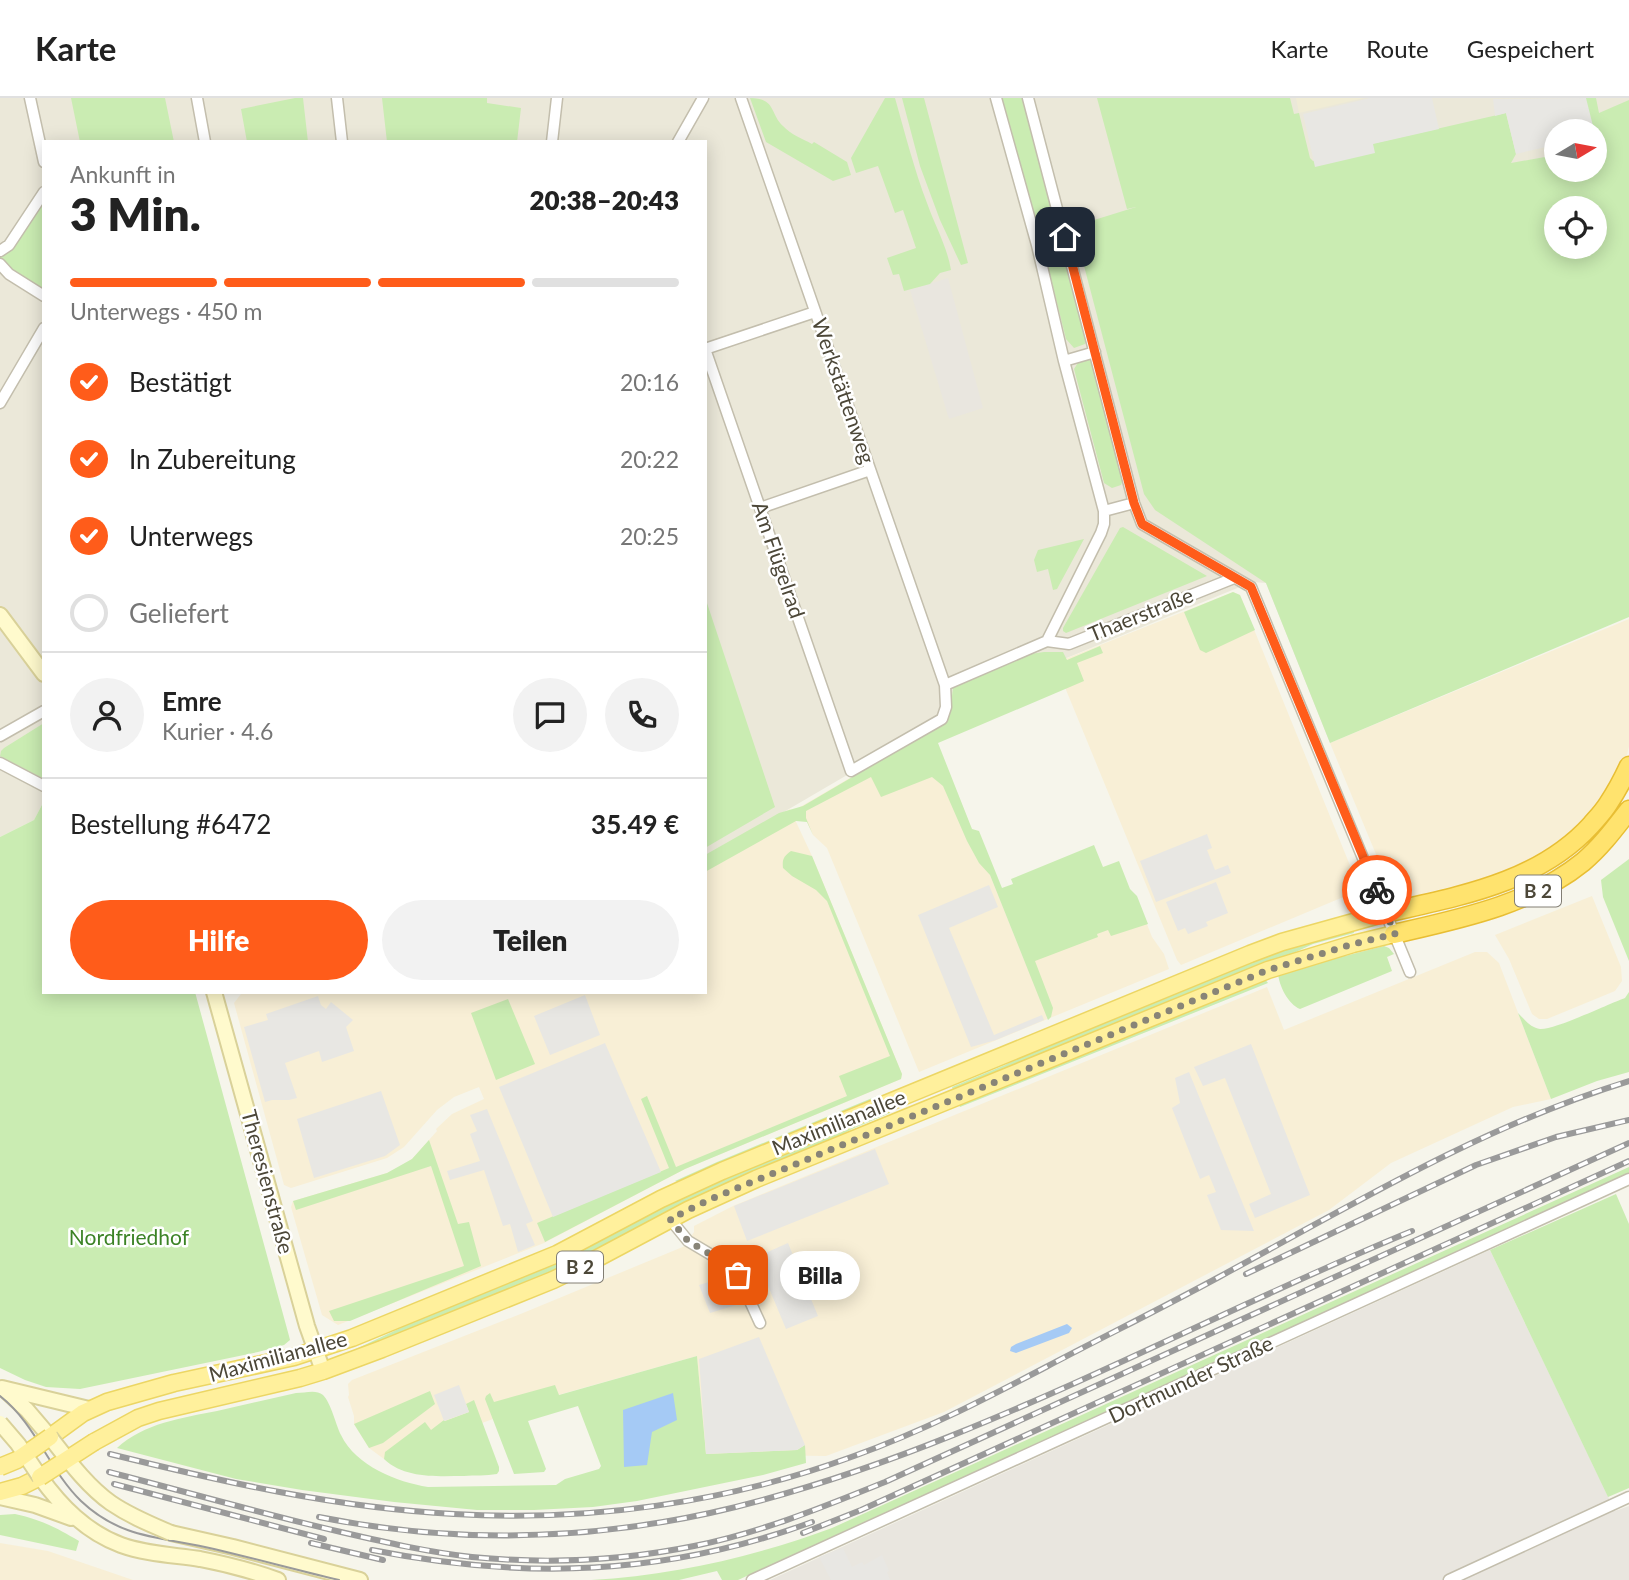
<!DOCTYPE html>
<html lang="de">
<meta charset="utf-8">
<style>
body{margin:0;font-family:Lato,sans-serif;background:#f2f2f2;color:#222;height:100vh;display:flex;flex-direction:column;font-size:26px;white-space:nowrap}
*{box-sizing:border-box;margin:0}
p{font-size:23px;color:#767676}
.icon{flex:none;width:38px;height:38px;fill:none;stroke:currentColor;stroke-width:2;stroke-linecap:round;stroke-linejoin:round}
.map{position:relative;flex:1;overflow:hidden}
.side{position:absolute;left:42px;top:42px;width:665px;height:854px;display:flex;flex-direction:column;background:#fff;border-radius:0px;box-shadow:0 4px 18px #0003}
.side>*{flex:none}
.needle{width:46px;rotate:80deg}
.tools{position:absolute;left:1544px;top:21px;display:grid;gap:14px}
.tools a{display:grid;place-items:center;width:63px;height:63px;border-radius:50%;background:#fff;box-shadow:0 4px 18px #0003;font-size:35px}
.pin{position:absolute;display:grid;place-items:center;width:60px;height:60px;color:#fff;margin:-30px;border-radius:14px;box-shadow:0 4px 10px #0006}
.courier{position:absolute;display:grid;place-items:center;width:70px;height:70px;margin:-35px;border:5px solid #ff5c1a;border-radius:50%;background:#fff;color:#222;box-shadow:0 2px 9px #0007}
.bubble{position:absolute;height:49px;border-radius:24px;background:#fff;box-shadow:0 4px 18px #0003;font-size:23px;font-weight:800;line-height:49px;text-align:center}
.overview em{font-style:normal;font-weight:800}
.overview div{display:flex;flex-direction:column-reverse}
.overview{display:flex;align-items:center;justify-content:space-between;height:119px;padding:0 28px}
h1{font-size:46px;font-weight:800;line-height:52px}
.bar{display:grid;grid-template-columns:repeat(4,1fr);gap:10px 7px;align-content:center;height:84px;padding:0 28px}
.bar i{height:9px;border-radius:5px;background:#e0e0e0}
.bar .selected{background:#ff5c1a}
.bar p{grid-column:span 4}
.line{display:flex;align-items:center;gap:18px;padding:0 28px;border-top:2px solid #e0e0e0}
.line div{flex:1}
.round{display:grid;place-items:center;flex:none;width:74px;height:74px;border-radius:37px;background:#f2f2f2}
ol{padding:0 28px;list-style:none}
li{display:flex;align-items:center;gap:21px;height:77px}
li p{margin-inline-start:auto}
li .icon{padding:7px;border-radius:50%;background:#ff5c1a;color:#fff;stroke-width:4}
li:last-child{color:#767676}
li i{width:38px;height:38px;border:4px solid #e0e0e0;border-radius:50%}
.cta{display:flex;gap:14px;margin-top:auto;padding:14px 28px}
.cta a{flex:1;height:80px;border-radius:42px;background:#ff5c1a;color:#fff;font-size:28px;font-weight:800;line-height:80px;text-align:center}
.cta a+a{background:#f2f2f2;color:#222}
header{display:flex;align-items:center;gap:42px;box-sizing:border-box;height:98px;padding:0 35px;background:#fff;border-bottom:2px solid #e0e0e0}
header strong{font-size:33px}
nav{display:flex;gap:38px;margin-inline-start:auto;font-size:24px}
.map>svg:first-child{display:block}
.residential{fill:#ebe8d9;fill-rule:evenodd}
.commercial{fill:#f8efd6}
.industrial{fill:#e9e6df}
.education{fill:#f0ecd5}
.green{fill:#caecb2;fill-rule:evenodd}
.parking{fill:#e8e7e3}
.water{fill:#a5caf5}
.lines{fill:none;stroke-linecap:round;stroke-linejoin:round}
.street-casing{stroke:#c3bead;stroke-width:13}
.secondary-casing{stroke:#d9d199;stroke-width:18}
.primary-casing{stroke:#ecd664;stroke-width:19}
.highway-casing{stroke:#e8be34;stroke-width:21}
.street{stroke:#fff;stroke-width:10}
.secondary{stroke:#fffacd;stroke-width:14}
.primary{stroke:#fff09c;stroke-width:16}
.highway{stroke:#ffe36e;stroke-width:18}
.tram{stroke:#9a9a9a;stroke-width:2}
.rail-casing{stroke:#9a9a9a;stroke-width:6}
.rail{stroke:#fff;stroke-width:3.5;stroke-dasharray:10;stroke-linecap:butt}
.secondary-bridge-casing{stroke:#d9d199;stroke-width:18;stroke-linecap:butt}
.primary-bridge-casing{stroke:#ecd664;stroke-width:19;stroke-linecap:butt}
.secondary-bridge{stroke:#fffacd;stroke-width:14}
.primary-bridge{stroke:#fff09c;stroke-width:16}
.done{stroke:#888477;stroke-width:7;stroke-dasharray:0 12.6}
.route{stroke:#ff5c1a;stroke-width:9}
.labels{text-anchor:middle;stroke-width:5;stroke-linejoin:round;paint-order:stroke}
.shield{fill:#fff;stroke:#827e74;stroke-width:2}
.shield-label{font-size:19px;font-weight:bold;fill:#4c4738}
.street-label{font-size:21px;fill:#4c4738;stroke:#fff}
.park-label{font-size:21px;fill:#3c8326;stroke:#fff}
</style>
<header>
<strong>Karte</strong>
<nav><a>Karte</a><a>Route</a><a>Gespeichert</a></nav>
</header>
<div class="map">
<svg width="1629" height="1482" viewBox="0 0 1629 1482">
<rect width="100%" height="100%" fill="#f6f5eb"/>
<path class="residential" d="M0 0H1629V444L1330 645 1266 485 1252 484 1003 586 705 760V44H44V703L34 722 0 739ZM1556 33H1594V72H1556ZM1556 110H1594V149H1556Z"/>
<path class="commercial" d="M1233 494 1240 497 1360 792 1181 867 1177 862 1055 565Z
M1629 521V648L1627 657 1608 693 1588 722 1560 746 1525 768 1482 781 1409 799 1397 798 1392 795 1330 645Z
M932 632 1025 864 1143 816 1152 839 1164 856 1169 871 919 974 827 750 813 737 800 709Z
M790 711 812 758 902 976 901 981 685 1071 544 1145 338 1227 322 1217 291 1109 293 1103 387 1075 401 1068 412 1061 437 1033 436 1031 452 1016 484 1001 479 989 454 999 437 1012 404 1049 387 1060 291 1090 284 1087 234 905 241 896 245 894H705V760Z
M1592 798 1621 869 1622 883 1615 893 1547 921H1539L1532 916 1509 861 1495 837Z
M1475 854H1487L1499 865 1551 1001 1513 1009 1391 1065 1329 1112 944 1314 826 1358 706 1356 697 1258 558 1297 384 1361 369 1350 354 1326V1318L348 1299 349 1297 348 1286 352 1282 523 1215 685 1148 694 1134V1128L733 1108 1267 889 1284 932Z
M0 1445 48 1453 133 1482H0Z"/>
<path class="industrial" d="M948 180 983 310 949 321 910 192Z
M1490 1152 1615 1413 1629 1408V1482H770Z"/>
<path class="education" d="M1296 0H1364L1299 15Z"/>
<path class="green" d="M71 0H165L174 44H80Z
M295 0H303L308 44H247L241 11Z
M382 0H487V5L521 10 517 44H387Z
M750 0C776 0 770 16 783 28 790 36 803 41 812 46L814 44 847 64 851 77 833 83 766 44Z
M885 0H895C905 35 914 71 927 105 935 128 947 148 951 172L940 175 930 186 904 193 899 176 893 177 887 160 916 150 903 112 895 115 878 68 856 75 851 60Z
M902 0H924L968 165 961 167 940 122 920 68Z
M1000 0H1026L1059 127C1056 139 1045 142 1036 134Z
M1097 0H1290L1294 16 1299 15 1310 60 1313 63 1371 46 1506 15 1516 56 1511 65 1556 57V72H1594V49L1597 48 1594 33 1579 0H1596L1599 15 1629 2V519L1330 645 1266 485 1155 412 1144 396 1078 145V127L1136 109 1127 111ZM1556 110H1594V149H1556Z
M44 94V198L0 166V153Z
M1058 148 1066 154 1088 239 1085 246 1074 250 1066 241 1046 161 1049 151Z
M1088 261 1095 267 1124 380 1121 387 1112 390 1104 385 1074 271 1079 263Z
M1123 429 1207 478 1066 535 1063 533V530L1120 430Z
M1084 441 1057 491 1053 492 1048 471 1037 474 1034 462 1038 452Z
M1233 494 1240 497 1255 532 1206 555 1200 552 1184 514Z
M705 499 775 709 705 750Z
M1100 548 1103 555 1077 565 1084 583 938 645 972 731 979 733 1002 790 1013 786 1011 781 1094 747 1103 769 1119 763 1130 791 1137 798 1148 826 1111 838 1108 832 1097 836 1098 839 1035 863 1053 910 1051 919 1048 922 990 777 979 765 967 743 943 688 932 679 881 699 871 679 806 713V720L813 737 807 724 796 723 705 774V757L779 715 803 708 946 624 950 614 953 590 1030 556 1044 554H1063L1067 562Z
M44 625V681L0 658 1 653 4 650Z
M44 703V894H195L289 1238 290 1242 284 1247 258 1254 80 1291 46 1289 25 1282 0 1270V739L34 722Z
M791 753 812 758 902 976 901 981 685 1071 545 1144 537 1125 669 1070 641 1001 647 998 676 1069 847 998 839 978 890 958 827 803 816 792 792 778 783 770C782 761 784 758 791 753Z
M1629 761V863L1603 799 1601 782Z
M1353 830 1354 835 1313 846 1287 858 954 995 952 989 1005 967 1031 953 1269 855Z
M1384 848 1389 850 1394 856 1387 859 1392 873 1300 911C1288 906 1279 888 1278 875L1340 855 1345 858Z
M1264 880 1268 885 960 1009 958 1005Z
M1629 894V974L1597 983 1551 1001 1518 915C1524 921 1531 930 1540 931 1555 932 1608 906 1625 900Z
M508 901 535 966 496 982 471 915Z
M877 998 878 1003 680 1085 675 1083 717 1064Z
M888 1011 890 1015 852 1031 815 1051 576 1165 357 1254 356 1251 663 1106Z
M429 1042 458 1126 469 1124 481 1168 350 1223H334L329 1213 464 1168 431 1068 296 1112 293 1103 387 1075 412 1061Z
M1629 1069V1075L738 1482H722L717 1473 679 1482H591C675 1477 753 1459 832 1430Z
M1616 1096 1629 1126V1390L1608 1399 1490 1152Z
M697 1258 706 1356 797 1352 805 1347 806 1365 763 1377 637 1403 593 1409 534 1412H477L394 1404 302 1392 236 1381 117 1350C144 1325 182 1320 217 1313 243 1307 270 1301 296 1295 305 1295 316 1291 323 1297 331 1305 336 1327 341 1337 356 1368 397 1384 428 1389L556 1387 565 1381 599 1371 601 1368 578 1308 528 1323 546 1371 544 1374 514 1376 485 1301 486 1298 490 1295 494 1304 555 1287 559 1297Z
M430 1293 435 1306 383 1345 369 1350 354 1326Z
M474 1302 499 1369V1373L497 1376C486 1378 475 1377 464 1378 437 1378 405 1381 384 1361L385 1354 425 1324 431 1332 444 1322 445 1323 469 1314 466 1306Z
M15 1416C42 1422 55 1429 79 1443L76 1453 0 1437V1417Z"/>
<path class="parking" d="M1370 0H1432L1439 31 1373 46 1375 55 1315 69 1303 16Z
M1586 0 1597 44 1594 45V33H1556V53L1552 54 1550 48 1516 56 1506 15 1495 18 1493 1Z
M1207 736 1212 750 1207 752 1215 772 1228 767 1231 775 1156 804 1140 763Z
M1216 784 1228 815 1206 824 1208 828 1188 836 1185 830 1178 833 1166 804Z
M989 787 998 809 949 830 994 937 1042 917 1044 922 996 942 971 949 918 817Z
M585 897 600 937 550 957 534 918Z
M318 898 321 907 326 911 331 904 353 922 346 929 354 953 322 964 319 953 285 965 297 1000 289 1002H272L265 1004 244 929 268 922 266 916Z
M605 945 661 1074 553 1119 499 989Z
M1251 946 1310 1097 1255 1120 1249 1106 1271 1096 1225 980 1203 988 1194 969Z
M1189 974 1254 1133 1221 1132 1207 1097 1216 1094 1209 1077 1200 1081 1172 1010 1180 1005 1175 980Z
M381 993 400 1047 385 1058 314 1080 297 1021Z
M487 1011 533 1123 526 1126 535 1147 518 1154 510 1126 503 1128 484 1072 450 1082 447 1073 480 1063 470 1036 477 1033 470 1017Z
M875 1051 889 1086 747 1143 734 1108Z
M788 1145 818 1218 786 1231 756 1159Z
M729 1178 734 1183 743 1205 710 1215 699 1187Z
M759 1239 805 1347 797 1352 706 1356 699 1261Z
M459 1287 469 1314 444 1323 434 1297Z
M843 1450 852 1469 862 1464 864 1467 882 1457 889 1473 887 1474 890 1482H831L819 1459Z"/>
<path class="water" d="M1067 1226 1072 1230 1069 1235 1016 1255 1010 1253 1011 1249 1016 1246Z
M673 1295 677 1322 652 1334 647 1367 624 1369 623 1312Z"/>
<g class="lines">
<g class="street-casing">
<path id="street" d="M30 0 44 64
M197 0 205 44
M337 0 342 44
M1028 0 1134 405 1142 426 1251 489 1410 874
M552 44 557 0
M678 44 703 0
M1037 147 1065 139
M0 153 9 147 44 94
M0 166 9 176 44 198
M705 251 851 673 942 621 946 609 945 587 741 0
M705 251 815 214
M1064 263 1095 254
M0 305 44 230
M760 410 870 372
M1104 413 1134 405
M1047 543 1069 546 1234 480
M945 587 1047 543 1101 435 1104 426V413L1064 263 1037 147 996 0
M0 638 44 613
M0 665 44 688
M670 1121 688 1143 725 1165 738 1177 760 1225
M752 1482 1629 1081
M1449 1482 1629 1399"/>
</g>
<g class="secondary-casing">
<path id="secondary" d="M0 517 44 576
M214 894 307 1228 323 1273
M2 1290 89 1311
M5 1292 27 1312 50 1339
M40 1379C61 1408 86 1434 121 1447 146 1456 174 1457 200 1461 226 1466 253 1473 278 1482
M0 1399 35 1407 71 1420
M171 1435 233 1449 360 1482"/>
</g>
<g class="primary-casing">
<path id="primary" d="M50 1339 83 1315 107 1304 174 1285 294 1259 352 1240 557 1156 661 1101 722 1073 1250 856 1282 844 1386 815
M94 1344 138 1320 159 1313 300 1280 323 1273 382 1251 553 1182 594 1162 688 1112 756 1081 1268 872 1353 846 1394 836
M0 1394 22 1388 40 1379"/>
</g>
<g class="highway-casing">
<path id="highway" d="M1386 815C1459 798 1538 785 1591 727 1597 720 1603 714 1608 706 1616 694 1623 681 1629 668
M1394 836C1459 821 1530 807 1583 764 1601 749 1615 730 1629 712"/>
</g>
<use href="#street" class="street"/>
<use href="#secondary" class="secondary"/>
<use href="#primary" class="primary"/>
<use href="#highway" class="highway"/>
<path class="tram" d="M0 1298C36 1326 49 1372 81 1403 122 1442 164 1439 214 1451 256 1461 297 1472 339 1482"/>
<g class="rail-casing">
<path id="rail" d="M1246 1176 1476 1067 1556 1039 1629 1022
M110 1356C223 1384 338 1410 454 1416 589 1424 727 1405 854 1358 921 1334 983 1302 1046 1269 1103 1239 1162 1210 1219 1179 1352 1107 1483 1028 1629 983
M109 1374C187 1394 263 1416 341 1434 384 1444 427 1454 472 1459 546 1466 621 1463 694 1448 760 1435 823 1409 885 1384L1629 1045
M114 1386 324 1441
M319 1419C448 1445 581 1443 710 1415 955 1360 1180 1228 1412 1133
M803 1435 861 1412 1629 1063
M311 1445 383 1462
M372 1452C524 1482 665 1478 812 1424"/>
</g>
<use href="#rail" class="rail"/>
<g class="secondary-bridge-casing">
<path id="secondary-bridge" d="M0 1325 18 1346 40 1379
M50 1339C68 1362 87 1388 111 1405 130 1418 150 1426 171 1435"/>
</g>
<g class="primary-bridge-casing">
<path id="primary-bridge" d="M0 1369 17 1362 50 1339
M40 1379 94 1344"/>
</g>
<use href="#secondary-bridge" class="secondary-bridge"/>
<use href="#primary-bridge" class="primary-bridge"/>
</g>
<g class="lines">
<path class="done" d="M738 1177 725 1165 688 1143 670 1121 713 1100 757 1082 1268 872 1353 846 1395 836 1377 792"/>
<path class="route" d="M1065 139 1134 405 1142 426 1251 489 1377 792"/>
</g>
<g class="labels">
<g class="shield">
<rect x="1515" y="777.5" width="46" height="31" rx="5"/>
<rect x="557" y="1153.5" width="46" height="31" rx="5"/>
</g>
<g class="shield-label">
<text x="1538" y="800">B 2</text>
<text x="580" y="1176">B 2</text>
</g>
<g class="street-label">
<text transform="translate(843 293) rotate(71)" y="7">Werkstättenweg</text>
<text transform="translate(778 462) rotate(71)" y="7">Am Flügelrad</text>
<text transform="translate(1141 517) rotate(-22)" y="7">Thaerstraße</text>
<text transform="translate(839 1025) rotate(-22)" y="7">Maximilianallee</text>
<text transform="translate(267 1084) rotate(75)" y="7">Theresienstraße</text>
<text transform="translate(278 1259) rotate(-15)" y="7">Maximilianallee</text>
<text transform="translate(1191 1282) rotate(-25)" y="7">Dortmunder Straße</text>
</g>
<g class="park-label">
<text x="129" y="1147">Nordfriedhof</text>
</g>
</g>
</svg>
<div class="tools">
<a><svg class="needle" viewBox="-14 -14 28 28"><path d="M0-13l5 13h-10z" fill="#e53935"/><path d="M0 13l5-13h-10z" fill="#767676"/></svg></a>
<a><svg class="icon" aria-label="locate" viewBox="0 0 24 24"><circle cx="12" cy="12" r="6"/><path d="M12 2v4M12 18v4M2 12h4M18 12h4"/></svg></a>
</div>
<div class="pin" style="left:738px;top:1177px;background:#ea580c"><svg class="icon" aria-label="bag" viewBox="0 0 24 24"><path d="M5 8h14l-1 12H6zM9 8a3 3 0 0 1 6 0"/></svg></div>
<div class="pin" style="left:1065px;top:139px;background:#1f2937"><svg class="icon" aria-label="home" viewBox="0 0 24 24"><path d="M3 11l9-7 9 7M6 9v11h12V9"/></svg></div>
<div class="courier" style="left:1377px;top:792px"><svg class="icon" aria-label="bike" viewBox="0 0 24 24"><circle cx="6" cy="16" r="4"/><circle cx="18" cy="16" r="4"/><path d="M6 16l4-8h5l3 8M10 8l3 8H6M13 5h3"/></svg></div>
<div class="bubble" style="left:780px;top:1153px;width:80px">Billa</div>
<section class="side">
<div class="overview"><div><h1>3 Min.</h1><p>Ankunft in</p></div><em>20:38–20:43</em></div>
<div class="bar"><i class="selected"></i><i class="selected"></i><i class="selected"></i><i></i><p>Unterwegs · 450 m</p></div>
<ol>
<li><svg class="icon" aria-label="check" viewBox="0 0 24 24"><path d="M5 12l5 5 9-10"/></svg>Bestätigt<p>20:16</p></li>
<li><svg class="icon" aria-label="check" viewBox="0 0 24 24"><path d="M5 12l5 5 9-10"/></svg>In Zubereitung<p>20:22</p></li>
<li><svg class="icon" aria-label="check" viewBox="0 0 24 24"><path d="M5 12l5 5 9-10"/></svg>Unterwegs<p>20:25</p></li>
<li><i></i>Geliefert</li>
</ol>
<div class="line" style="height:126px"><a class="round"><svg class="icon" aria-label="person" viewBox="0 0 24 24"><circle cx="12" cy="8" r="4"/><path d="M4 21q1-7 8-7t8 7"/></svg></a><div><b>Emre</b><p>Kurier · 4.6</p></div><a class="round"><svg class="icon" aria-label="chat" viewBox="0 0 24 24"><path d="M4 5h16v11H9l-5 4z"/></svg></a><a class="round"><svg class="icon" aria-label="phone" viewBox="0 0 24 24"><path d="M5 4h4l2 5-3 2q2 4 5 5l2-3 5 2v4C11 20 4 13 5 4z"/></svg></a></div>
<div class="line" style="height:91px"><div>Bestellung #6472</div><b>35.49 €</b></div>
<div class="cta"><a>Hilfe</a><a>Teilen</a></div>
</section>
</div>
